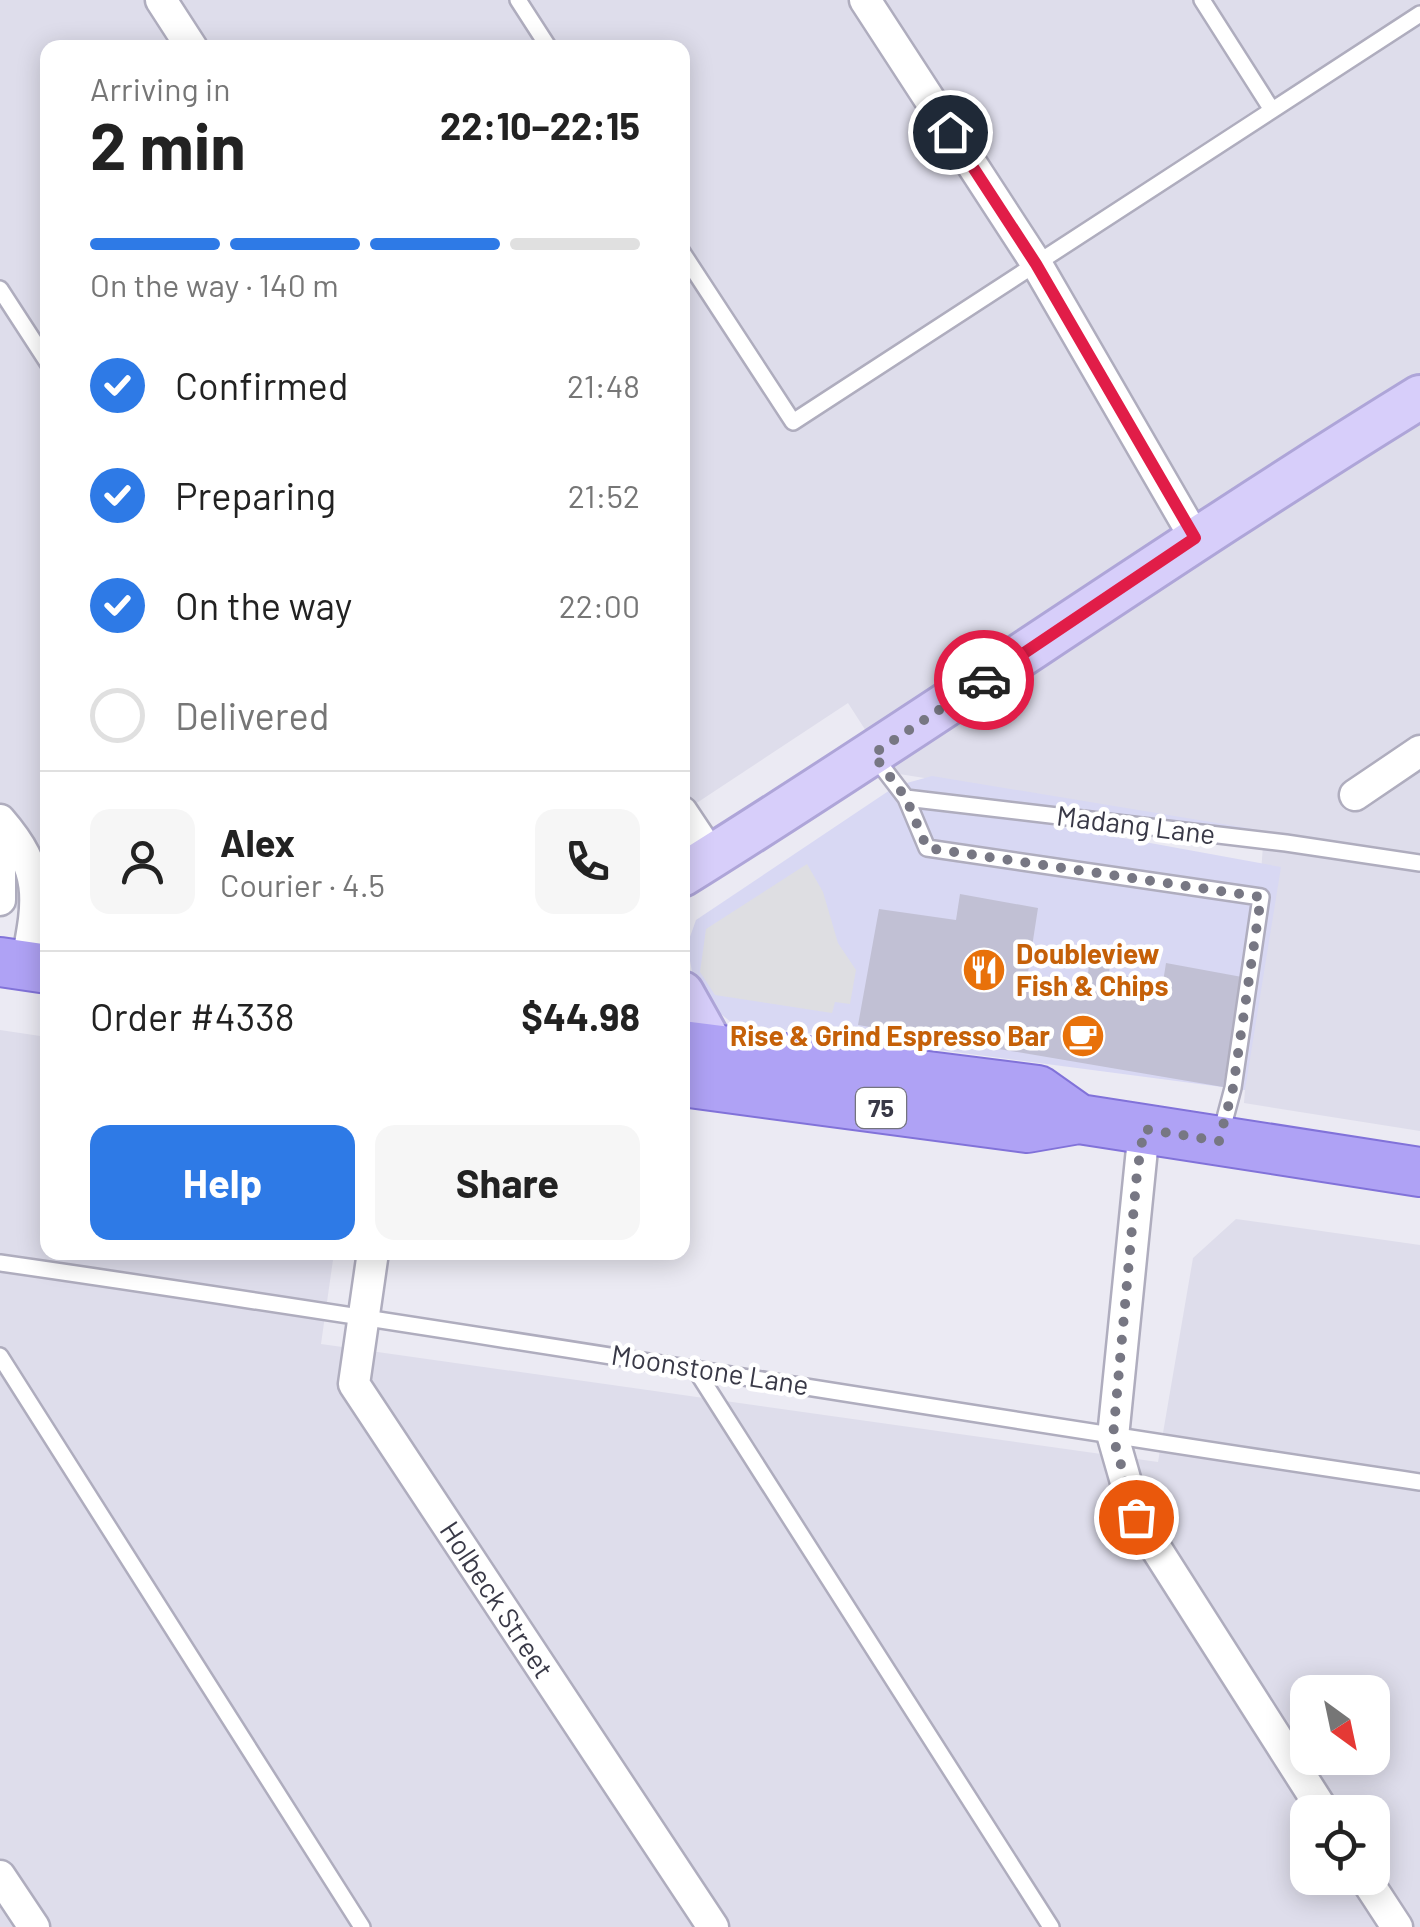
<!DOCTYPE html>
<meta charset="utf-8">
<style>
body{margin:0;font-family:Barlow,sans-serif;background:#f6f6f6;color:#222;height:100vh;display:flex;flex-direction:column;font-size:38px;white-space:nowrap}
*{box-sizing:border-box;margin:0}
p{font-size:32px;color:#767676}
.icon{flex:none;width:55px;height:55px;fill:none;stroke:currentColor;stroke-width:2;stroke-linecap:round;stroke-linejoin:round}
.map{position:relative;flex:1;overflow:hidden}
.details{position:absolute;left:40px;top:40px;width:650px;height:1220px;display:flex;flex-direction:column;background:#fff;border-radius:20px;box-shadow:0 5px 25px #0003}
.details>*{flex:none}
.needle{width:65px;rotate:147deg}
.tools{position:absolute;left:1290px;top:1675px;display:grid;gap:20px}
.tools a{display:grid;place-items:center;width:100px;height:100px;border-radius:20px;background:#fff;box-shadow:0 5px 25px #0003;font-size:50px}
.pin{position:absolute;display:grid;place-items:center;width:85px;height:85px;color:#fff;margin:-42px;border:5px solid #fff;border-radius:50%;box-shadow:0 2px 10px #0007}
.courier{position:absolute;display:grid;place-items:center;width:100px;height:100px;margin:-50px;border:8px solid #e11d48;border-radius:50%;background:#fff;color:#222;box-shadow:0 2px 12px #0007}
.head em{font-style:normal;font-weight:700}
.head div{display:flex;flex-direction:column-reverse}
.head{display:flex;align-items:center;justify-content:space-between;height:170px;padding:0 50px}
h1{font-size:65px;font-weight:700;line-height:75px}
.bar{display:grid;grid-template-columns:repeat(4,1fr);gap:15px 10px;align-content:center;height:120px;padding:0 50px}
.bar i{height:12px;border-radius:8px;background:#e0e0e0}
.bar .current{background:#2e7ae6}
.bar p{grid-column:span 4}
.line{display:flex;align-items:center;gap:25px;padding:0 50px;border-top:2px solid #e0e0e0}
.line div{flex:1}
.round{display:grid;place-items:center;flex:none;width:105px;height:105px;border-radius:20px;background:#f6f6f6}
ol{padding:0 50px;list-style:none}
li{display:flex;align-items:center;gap:30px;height:110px}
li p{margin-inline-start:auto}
li .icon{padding:10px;border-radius:50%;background:#2e7ae6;color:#fff;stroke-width:4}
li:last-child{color:#767676}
li i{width:55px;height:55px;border:5px solid #e0e0e0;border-radius:50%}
.primary-button{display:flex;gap:20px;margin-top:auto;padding:20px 50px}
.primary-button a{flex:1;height:115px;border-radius:20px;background:#2e7ae6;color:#fff;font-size:40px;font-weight:700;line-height:115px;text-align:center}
.primary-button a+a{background:#f6f6f6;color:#222}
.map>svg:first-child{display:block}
.residential{fill:#deddeb;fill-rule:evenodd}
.commercial{fill:#d8d8f3}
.parking{fill:#dedee2}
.building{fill:#c1c0d4}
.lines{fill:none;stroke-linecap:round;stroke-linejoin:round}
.lane-casing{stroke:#afadbe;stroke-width:20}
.street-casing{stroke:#afadbe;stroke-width:35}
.secondary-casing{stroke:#aea5d8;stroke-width:48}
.primary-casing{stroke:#8172d9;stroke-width:52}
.lane{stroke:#fff;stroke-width:15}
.street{stroke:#fff;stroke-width:30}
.secondary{stroke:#d7cefa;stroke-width:42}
.primary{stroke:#afa2f5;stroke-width:48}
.done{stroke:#777783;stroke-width:10;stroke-dasharray:0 18}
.route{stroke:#e11d48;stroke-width:12}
.labels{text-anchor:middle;stroke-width:9;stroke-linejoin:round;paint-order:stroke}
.shield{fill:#fff;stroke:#74747e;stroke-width:2.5}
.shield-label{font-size:25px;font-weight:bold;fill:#393947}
.street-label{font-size:28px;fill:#393947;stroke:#fff}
.food-label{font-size:28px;font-weight:bold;fill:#c56008;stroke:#fff;text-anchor:start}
</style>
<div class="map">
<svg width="1420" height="1927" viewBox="0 0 1420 1927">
<rect width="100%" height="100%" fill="#ebeaf3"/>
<path class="residential" d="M0 0H1420V1131L1244 1103 1264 832 893 773 848 703 683 812 682 48H48L47 913 0 906Z
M0 1030 47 1037 48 1252 334 1253 321 1344 1158 1462 1193 1258 1236 1219 1420 1245V1927H0ZM1308 1692H1372V1758H1308ZM1308 1812H1372V1878H1308Z"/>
<path class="commercial" d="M932 776 1259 830 921 801 1281 867 1245 1090 732 1023 710 1005 693 977 687 945 696 920 896 786Z"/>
<path class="parking" d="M807 864 823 892 838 943 856 970 850 1004 835 1002 832 1013 715 995 700 972 706 929Z"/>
<path class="building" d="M960 894 1038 908 1027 979 1081 986 1083 973 1088 974 1091 946 1112 951 1109 973 1163 982 1166 963 1242 977 1223 1087 858 1025 879 909 956 920Z"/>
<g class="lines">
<g class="lane-casing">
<path id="lane" d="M518 0 549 48
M1202 0 1272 110
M682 252 793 422 1420 14
M0 289 48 363
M873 755 906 798 1286 843 1420 863
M906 798 927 848 1261 897 1233 1088 1220 1137
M0 1263C474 1331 946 1412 1420 1482
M0 1356 362 1927
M694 1367 1051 1927"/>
</g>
<g class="street-casing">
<g id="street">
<path d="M161 0 192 48"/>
<path d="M865 0 1036 263 1195 538"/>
<path d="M1355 795 1420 751"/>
<path d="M682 812 712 857"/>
<path d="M0 820C46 873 38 902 26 966"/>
<path d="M0 851V900"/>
<path d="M1144 1129 1113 1437 1136 1517 1324 1812"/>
<path id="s1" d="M373 1252 354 1384 713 1927"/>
<path d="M0 1876 34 1927"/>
<path d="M1365 1878 1397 1927"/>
</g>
</g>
<g class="secondary-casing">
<path id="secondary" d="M682 875C931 720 1170 551 1420 397
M682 993 714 1050"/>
</g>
<g class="primary-casing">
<path id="primary" d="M0 962 48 969
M682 1045 1038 1090 1079 1119
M682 1082 1027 1128 1079 1119 1420 1172"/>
</g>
<use href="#lane" class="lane"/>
<use href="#street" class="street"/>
<use href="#secondary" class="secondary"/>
<use href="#primary" class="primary"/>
</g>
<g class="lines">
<path class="done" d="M984 680 873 754 906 798 927 848 1261 897 1233 1088 1219 1141 1144 1129 1137 1173 1113 1437 1136 1517"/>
<path class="route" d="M950 132 1036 264 1195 538 984 680"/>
</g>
<defs>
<g id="restaurant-disc" transform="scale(2.25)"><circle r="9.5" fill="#e8710a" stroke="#fff"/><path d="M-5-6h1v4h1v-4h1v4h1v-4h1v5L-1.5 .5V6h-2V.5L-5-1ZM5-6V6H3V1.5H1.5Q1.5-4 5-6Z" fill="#fff"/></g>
<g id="cafe-disc" transform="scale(2.25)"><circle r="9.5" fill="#e8710a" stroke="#fff"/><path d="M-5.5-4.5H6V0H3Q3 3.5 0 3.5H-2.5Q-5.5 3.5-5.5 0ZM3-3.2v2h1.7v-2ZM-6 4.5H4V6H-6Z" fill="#fff"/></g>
</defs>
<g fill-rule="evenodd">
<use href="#restaurant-disc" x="984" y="970"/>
<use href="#cafe-disc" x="1083" y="1036"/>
</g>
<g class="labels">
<rect class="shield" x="856" y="1088" width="50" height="40" rx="8"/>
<g class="shield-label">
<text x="881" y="1117">75</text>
</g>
<g class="street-label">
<text transform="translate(1136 825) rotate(7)" y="10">Madang Lane</text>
<text transform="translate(710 1370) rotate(9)" y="10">Moonstone Lane</text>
<text dy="10" stroke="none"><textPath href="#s1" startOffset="392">Holbeck Street</textPath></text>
</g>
<g class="food-label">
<text x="1016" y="964">Doubleview<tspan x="1016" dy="32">Fish &amp; Chips</tspan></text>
<text x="1050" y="1046" text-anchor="end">Rise &amp; Grind Espresso Bar</text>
</g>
</g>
</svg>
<div class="tools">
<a><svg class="needle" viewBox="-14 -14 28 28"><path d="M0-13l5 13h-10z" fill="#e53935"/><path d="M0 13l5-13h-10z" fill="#767676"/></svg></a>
<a><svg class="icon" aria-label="locate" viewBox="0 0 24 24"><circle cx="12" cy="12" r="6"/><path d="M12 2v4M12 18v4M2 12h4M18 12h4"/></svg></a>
</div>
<div class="pin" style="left:1136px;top:1517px;background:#ea580c"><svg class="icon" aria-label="bag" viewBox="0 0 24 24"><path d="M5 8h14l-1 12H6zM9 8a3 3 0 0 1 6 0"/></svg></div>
<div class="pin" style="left:950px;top:132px;background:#1f2937"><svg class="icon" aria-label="home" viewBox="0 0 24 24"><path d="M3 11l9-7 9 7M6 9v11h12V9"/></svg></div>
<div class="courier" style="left:984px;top:680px"><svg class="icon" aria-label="car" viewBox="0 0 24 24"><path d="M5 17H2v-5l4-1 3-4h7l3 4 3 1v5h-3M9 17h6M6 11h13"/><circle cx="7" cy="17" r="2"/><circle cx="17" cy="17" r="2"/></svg></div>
<section class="details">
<div class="head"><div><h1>2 min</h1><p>Arriving in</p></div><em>22:10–22:15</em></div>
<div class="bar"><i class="current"></i><i class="current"></i><i class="current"></i><i></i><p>On the way · 140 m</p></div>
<ol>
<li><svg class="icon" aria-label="check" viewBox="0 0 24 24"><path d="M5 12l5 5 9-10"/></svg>Confirmed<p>21:48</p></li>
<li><svg class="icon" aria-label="check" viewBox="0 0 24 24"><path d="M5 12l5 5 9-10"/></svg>Preparing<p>21:52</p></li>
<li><svg class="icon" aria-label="check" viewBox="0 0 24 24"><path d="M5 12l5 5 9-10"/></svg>On the way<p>22:00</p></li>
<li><i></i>Delivered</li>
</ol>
<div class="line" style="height:180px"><a class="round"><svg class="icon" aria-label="person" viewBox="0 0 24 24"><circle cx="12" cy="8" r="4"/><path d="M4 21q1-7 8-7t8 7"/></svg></a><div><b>Alex</b><p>Courier · 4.5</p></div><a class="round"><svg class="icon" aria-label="phone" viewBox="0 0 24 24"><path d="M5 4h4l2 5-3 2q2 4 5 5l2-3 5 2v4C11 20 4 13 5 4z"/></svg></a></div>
<div class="line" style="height:130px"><div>Order #4338</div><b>$44.98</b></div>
<div class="primary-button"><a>Help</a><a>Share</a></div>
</section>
</div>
